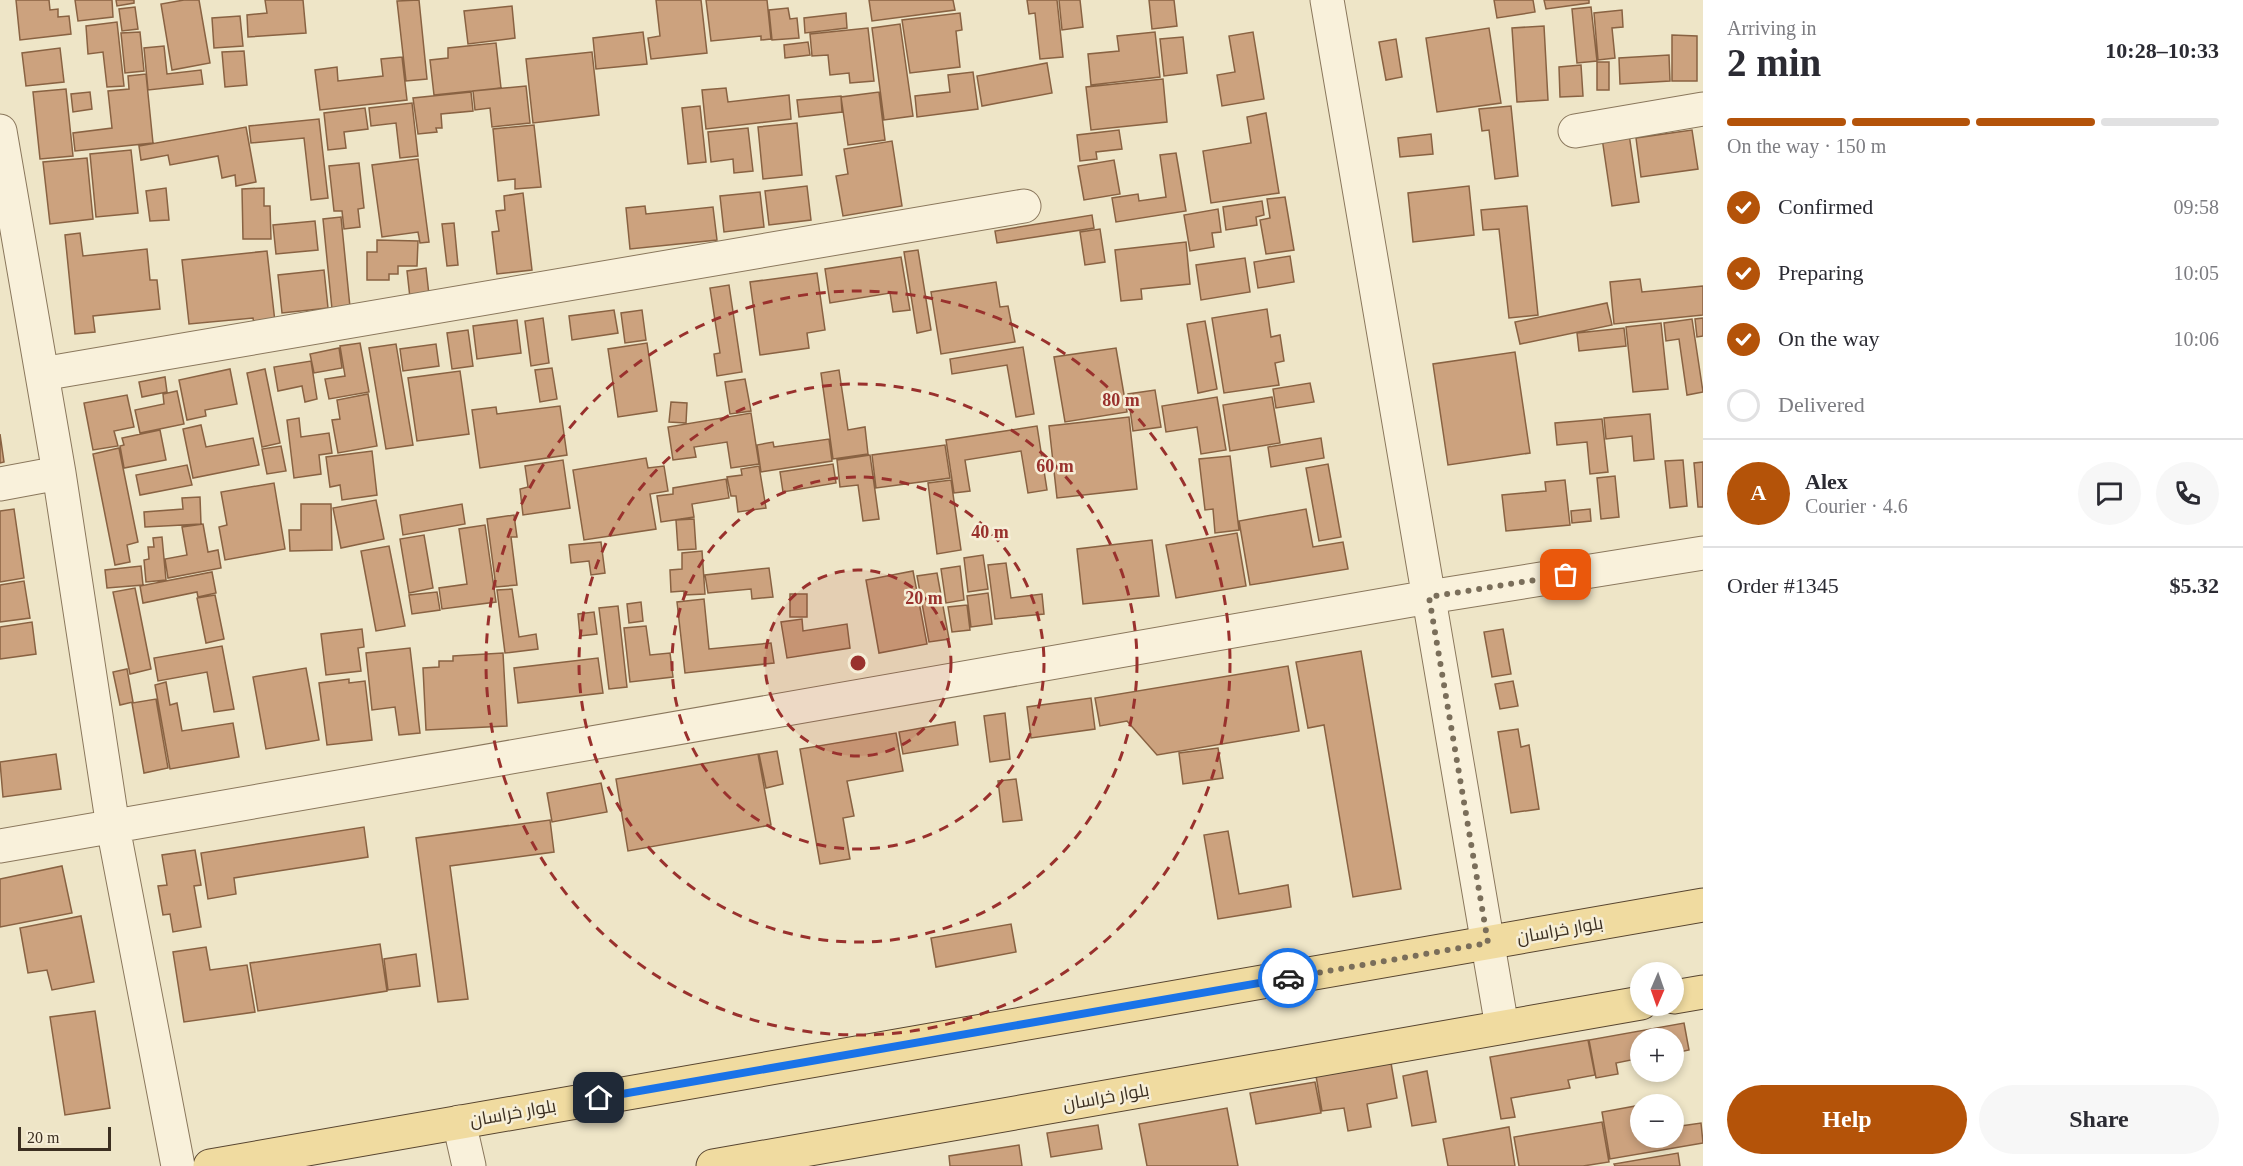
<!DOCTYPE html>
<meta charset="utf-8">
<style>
body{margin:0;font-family:"Times New Roman",Cairo,serif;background:#f7f7f7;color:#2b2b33;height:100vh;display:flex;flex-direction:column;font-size:22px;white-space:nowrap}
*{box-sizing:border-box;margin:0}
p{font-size:20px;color:#7c7c81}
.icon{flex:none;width:33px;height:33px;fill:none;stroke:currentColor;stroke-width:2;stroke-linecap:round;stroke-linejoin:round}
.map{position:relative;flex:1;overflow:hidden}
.side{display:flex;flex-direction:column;background:#fff;width:540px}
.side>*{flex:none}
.needle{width:39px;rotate:182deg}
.tools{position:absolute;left:1630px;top:962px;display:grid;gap:12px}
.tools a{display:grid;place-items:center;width:54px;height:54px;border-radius:50%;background:#fff;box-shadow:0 3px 9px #0003;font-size:30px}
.scale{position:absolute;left:18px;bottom:15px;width:93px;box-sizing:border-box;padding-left:6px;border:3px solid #3b2e20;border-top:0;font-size:16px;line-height:21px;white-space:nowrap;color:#3b2e20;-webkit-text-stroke:4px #f6eed7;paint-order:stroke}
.pin{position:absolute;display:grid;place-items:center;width:51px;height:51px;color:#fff;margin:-26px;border-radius:12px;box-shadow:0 3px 9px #0006}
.courier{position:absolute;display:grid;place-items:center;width:60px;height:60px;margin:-30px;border:4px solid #1a73e8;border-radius:50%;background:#fff;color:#222;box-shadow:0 2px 8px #0007}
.headline em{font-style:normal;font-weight:800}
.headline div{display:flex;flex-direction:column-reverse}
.headline{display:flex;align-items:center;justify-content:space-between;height:102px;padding:0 24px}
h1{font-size:39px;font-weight:800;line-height:45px}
.bar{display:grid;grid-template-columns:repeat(4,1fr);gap:9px 6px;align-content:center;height:72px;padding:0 24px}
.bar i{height:8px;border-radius:4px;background:#e1e1e2}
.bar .selected{background:#b45309}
.bar p{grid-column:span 4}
.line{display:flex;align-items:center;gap:15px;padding:0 24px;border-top:2px solid #e1e1e2}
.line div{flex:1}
.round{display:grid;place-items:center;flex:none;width:63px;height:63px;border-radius:32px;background:#f7f7f7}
ol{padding:0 24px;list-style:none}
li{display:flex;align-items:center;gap:18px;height:66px}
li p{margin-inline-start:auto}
li .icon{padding:6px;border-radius:50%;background:#b45309;color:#fff;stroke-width:4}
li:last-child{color:#7c7c81}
li i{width:33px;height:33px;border:3px solid #e1e1e2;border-radius:50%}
.action{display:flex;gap:12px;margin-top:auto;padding:12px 24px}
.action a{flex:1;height:69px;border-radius:36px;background:#b45309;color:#fff;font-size:24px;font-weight:800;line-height:69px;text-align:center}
.action a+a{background:#f7f7f7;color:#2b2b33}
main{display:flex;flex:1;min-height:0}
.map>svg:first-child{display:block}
.building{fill:#cca27e;stroke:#896242;stroke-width:1.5}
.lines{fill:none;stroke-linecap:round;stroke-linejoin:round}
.minor-casing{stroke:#8a775c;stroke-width:35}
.major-casing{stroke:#584530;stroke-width:35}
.minor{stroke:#f9f1db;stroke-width:33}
.major{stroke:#f0dba0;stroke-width:33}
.done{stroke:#7a6e5a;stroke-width:6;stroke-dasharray:0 10.8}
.route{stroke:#1a73e8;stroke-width:8}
.ring{fill:none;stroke:#99312d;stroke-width:3;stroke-dasharray:10 8}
.labels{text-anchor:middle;stroke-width:5;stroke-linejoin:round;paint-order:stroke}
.street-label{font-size:18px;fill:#3b2e20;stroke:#f6eed7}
.centre{fill:#99312d;stroke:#f6eed7;stroke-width:3}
.ring-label{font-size:18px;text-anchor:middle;font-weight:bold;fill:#99312d;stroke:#f6eed7;stroke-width:5;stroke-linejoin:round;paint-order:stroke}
</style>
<main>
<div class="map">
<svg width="1703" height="1166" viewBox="0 0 1703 1166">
<rect width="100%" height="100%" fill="#eee5c7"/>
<path class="building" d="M16 0H49L50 10 58 9V17L69 16 71 34 20 40Z
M75 0H112L113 17 78 21Z
M116 0H134V3L117 6Z
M184 0H199L210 63 172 70 161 4Z
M265 0H303L306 33 248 37 247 15 267 13Z
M419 0 427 79 406 81 397 1Z
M656 0H701L707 53 651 59 648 38 660 36Z
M706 0H767L771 39 761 40V36L711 41Z
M869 0H953L955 10 872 21Z
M1027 0H1057L1063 57 1040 59 1035 13 1029 14Z
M1059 0H1080L1083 27 1062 30Z
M1149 0H1174L1177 26 1152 29Z
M1494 0H1533L1535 12 1497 18Z
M1544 0H1589V3L1546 9Z
M512 6 515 38 468 44 464 11Z
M135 7 138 29 122 31 119 9Z
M1591 7 1597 61 1577 63 1572 9Z
M788 8 790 19 797 18 799 38 772 40 769 10Z
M1622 10 1623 27 1612 28 1615 58 1598 60 1594 13Z
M846 13 847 28 805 33 804 18Z
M960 13 962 30 956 31 960 67 910 73 902 20Z
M240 16 243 46 214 48 212 18Z
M117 22 124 86 107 87 103 52 88 54 86 26Z
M900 24 913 116 884 120 872 28Z
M1544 26 1548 100 1517 102 1512 28Z
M868 28 874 81 850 83 849 73 830 75 828 55 812 56 810 34Z
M1489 28 1501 103 1437 112 1426 38Z
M140 32 144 71 125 73 121 33Z
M643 32 647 64 596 69 593 38Z
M1155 32 1160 77 1091 85 1088 54 1119 51 1117 36Z
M1253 32 1264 99 1222 106 1217 75 1235 72 1229 36Z
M1672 35 1697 36V81H1672Z
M1183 37 1187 73 1164 76 1160 39Z
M1396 39 1402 77 1386 80 1379 42Z
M808 42 810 55 785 58 784 45Z
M496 43 501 88 434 95 430 60 448 58V48Z
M164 46 167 74 201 70 203 84 148 90 144 48Z
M60 48 64 82 26 86 22 53Z
M244 51 247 85 225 87 222 52Z
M592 52 599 115 533 123 526 59Z
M1669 55 1670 81 1620 84 1619 58Z
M402 57 407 100 320 110 315 70 337 67 338 81 383 76 381 59Z
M1597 62H1609V90H1597Z
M1047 63 1052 93 982 106 977 76Z
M1581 65 1583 96 1560 97 1559 67Z
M973 72 978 109 917 117 915 96 950 92 948 75Z
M146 74 153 143 75 151 73 133 112 128 108 91 129 89 128 76Z
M1163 79 1167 122 1091 130 1086 87Z
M526 86 530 123 492 127 490 108 475 110 473 91Z
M726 88 728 102 789 95 791 119 706 129 702 90Z
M66 89 73 156 40 159 33 92Z
M90 92 92 109 73 112 71 94Z
M471 92 473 111 441 114 442 128H436L437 132 418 134 413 98Z
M879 92 885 140 848 145 841 97Z
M841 96 842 112 799 117 797 100Z
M412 103 418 156 400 158 396 123 371 126 369 108Z
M700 106 706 162 688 164 682 108Z
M1511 106 1518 176 1495 179 1489 130 1482 131 1479 109Z
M365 108 368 129 344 132 346 148 328 150 324 113Z
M1266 113 1279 193 1211 203 1203 151 1251 143 1247 117Z
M319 119 328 198 311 200 304 138 251 143 249 126Z
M797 123 802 175 763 179 758 127Z
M534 125 541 187 515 189V179L498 181 493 129Z
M246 127 256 182 236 186 235 175 222 178 218 156 170 165 168 155 141 160 139 146Z
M748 128 753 171 734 173 733 159 711 162 708 132Z
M1119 130 1122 149 1096 152 1097 159 1080 161 1077 135Z
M1692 130 1698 169 1641 177 1636 138Z
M1431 134 1433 154 1400 157 1398 138Z
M1629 134 1639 202 1612 206 1602 138Z
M892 141 902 206 843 216 836 176 848 174 844 149Z
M131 150 138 213 96 217 90 154Z
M1176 153 1186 211 1116 222 1112 198 1138 194 1139 201 1166 197 1160 155Z
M87 158 93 219 50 224 43 162Z
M418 159 429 242 420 243 418 232 382 237 372 165Z
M1114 160 1120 194 1084 200 1078 166Z
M359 163 364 208 358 209 360 227 344 229 342 211H334L329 166Z
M807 186 811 220 769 225 765 191Z
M1469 186 1474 235 1413 242 1408 193Z
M166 188 169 220 150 221 146 191Z
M264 188V206H270L271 239H243L242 189Z
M760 192 764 227 724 232 720 196Z
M523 193 532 270 497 274 492 232 499 231 496 211 505 210 504 196Z
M1285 197 1294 250 1266 254 1260 220 1270 218 1267 199Z
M1262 201 1264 215 1256 217 1257 225 1226 230 1223 207Z
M645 206 646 214 713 207 717 240 630 249 626 208Z
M1527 206 1538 315 1509 318 1499 229 1483 230 1481 210Z
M1218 209 1221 232 1212 233 1214 247 1190 251 1184 215Z
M1092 215 1094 228 997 243 995 231Z
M341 217 350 307 332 309 323 219Z
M315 221 318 250 276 254 273 225Z
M454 223 458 265 447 266 442 224Z
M1100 229 1105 262 1085 265 1080 232Z
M80 233 83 256 147 249 150 280H157L160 309 93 316 95 332 75 334 65 235Z
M377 240 418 241 417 266H398V274H389V280H367V252H377Z
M1186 242 1190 284 1141 289 1142 299 1121 301 1115 250Z
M918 250 931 330 917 333 904 252Z
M267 251 275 322 254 324 253 318 189 324 182 260Z
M1290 256 1294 282 1258 288 1254 262Z
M901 257 910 310 893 312 890 293 830 303 825 269Z
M1245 258 1250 292 1201 300 1196 265Z
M426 268 429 295 410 298 407 271Z
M324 270 328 308 282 313 278 275Z
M817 273 825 330 807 333 809 348 760 355 750 282Z
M1640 279 1642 292 1703 286V315L1614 324 1610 282Z
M996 282 1000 307 1008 306 1015 342 941 354 931 292Z
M729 285 742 372 717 376 714 354 720 353 710 288Z
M1607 303 1612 325 1520 344 1515 322Z
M1267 309 1271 337 1280 335 1284 361 1275 363 1279 385 1224 393 1212 318Z
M614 310 618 333 572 340 569 316Z
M642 310 646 340 625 343 621 313Z
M543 318 549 363 531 366 525 321Z
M1703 318V336L1697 337 1695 319Z
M1692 319 1703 392 1687 395 1679 339 1666 341 1664 323Z
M517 320 521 353 477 359 473 326Z
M1205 321 1217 389 1198 393 1187 324Z
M1661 323 1668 389 1633 392 1626 327Z
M1624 328 1626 346 1579 351 1577 333Z
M468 330 473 366 452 369 447 333Z
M360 343 369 392 329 399 325 379 345 376 340 346Z
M647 343 657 411 618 417 608 349Z
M396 344 413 445 386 449 369 348Z
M436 344 439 366 403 371 400 349Z
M1023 347 1034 414 1016 417 1007 365 952 374 950 359Z
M339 348 342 368 314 373 310 354Z
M1116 348 1127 412 1065 422 1054 357Z
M1515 352 1530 453 1448 465 1433 364Z
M311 361 317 399 305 402 302 386 278 391 274 367Z
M552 368 557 399 540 402 535 370Z
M230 369 237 404 205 410 206 416 187 420 179 380Z
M265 369 280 443 262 447 247 373Z
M839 370 848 430 865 427 868 454 833 459 821 373Z
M460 371 469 434 417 441 408 378Z
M165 377 167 392 142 397 139 382Z
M745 379 751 411 730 414 725 382Z
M1310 383 1314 402 1276 408 1273 389Z
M1155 390 1161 427 1133 431 1128 394Z
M177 391 184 424 140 433 135 410 164 404 163 394Z
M368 394 377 446 338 453 332 420 340 419 337 400Z
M127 395 134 427 114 431 118 446 93 450 84 403Z
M1217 397 1226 450 1201 454 1197 427 1166 432 1162 406Z
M1272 397 1280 443 1230 451 1223 405Z
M671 402 687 403 686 423 669 422Z
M560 406 567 455 480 468 472 410 496 407 497 414Z
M751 413 759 464 731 468 727 442 694 447 696 457 673 460 668 427Z
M1650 414 1654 459 1634 461 1632 436 1606 439 1604 418Z
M1129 417 1137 489 1057 498 1049 426Z
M299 418 301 437 329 433 332 453 319 455 321 474 294 478 287 420Z
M1602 419 1608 472 1590 474 1587 442 1557 445 1555 423Z
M201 425 206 447 253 438 259 465 193 478 183 429Z
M1037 426 1047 490 1028 493 1021 451 965 460 970 491 954 493 946 440Z
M160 430 166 460 124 468 120 446 124 445 122 438Z
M0 434 4 462 0 463Z
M1321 438 1324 458 1271 467 1268 447Z
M829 439 832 461 761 472 757 445 773 442 774 447Z
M945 445 950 478 876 488 872 455Z
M281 446 286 471 267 474 262 449Z
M119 448 138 542 127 545 130 562 115 565 93 454Z
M372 451 377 495 342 500 340 485 330 487 326 457Z
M870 455 879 519 863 521 858 485 840 487 837 460Z
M1230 456 1239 530 1215 533 1213 509 1205 510 1199 459Z
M646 458 648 468 664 466 668 491 650 494 656 529 584 540 573 470Z
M563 460 570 508 523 515 520 489 528 487 525 466Z
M1683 460 1687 506 1670 508 1665 461Z
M1703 462V507H1698L1694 463Z
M833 464 836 483 783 492 780 472Z
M1328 464 1341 537 1319 541 1306 468Z
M187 465 192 485 140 495 136 475Z
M759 466 766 508 738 512 736 496H731L727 477 742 475 741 469Z
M1615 476 1619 517 1601 519 1597 478Z
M726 479 729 498 692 504 694 517 661 522 657 496 673 494V488Z
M951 480 961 550 937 554 928 483Z
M1565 480 1570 525 1506 531 1502 495 1546 491 1545 482Z
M274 483 285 549 225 560 219 527 227 525 221 492Z
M200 497 201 524 145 527 144 512 183 509 182 498Z
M376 500 384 539 341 548 333 508Z
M301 504H331L332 550 290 551 289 530H301Z
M462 504 465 524 403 535 400 515Z
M14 509 24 578 0 582V511Z
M1306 509 1313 547 1343 542 1348 569 1250 585 1239 521Z
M1590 509 1591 521 1572 523 1571 511Z
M514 515 517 537H511L517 585 496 587 487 519Z
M694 519 696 549 678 550 676 520Z
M203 524 208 552 218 550 221 568 168 578 165 559 187 555 182 527Z
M485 525 496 602 442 609 439 588 467 584 459 529Z
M1237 533 1246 586 1176 598 1166 545Z
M424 535 433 588 409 593 400 539Z
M162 537 166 580 146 582 144 560 149 559 148 547H154L153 538Z
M1152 540 1159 596 1083 604 1077 549Z
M601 542 605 573 591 575 589 561 571 563 569 545Z
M389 546 405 626 376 631 361 551Z
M702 551 705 594 684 595V591L671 592 670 570 682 569V553Z
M983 555 988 589 968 592 964 558Z
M1006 563 1011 598 1042 594 1044 614 995 619 988 565Z
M141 566 143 585 107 588 105 570Z
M960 566 964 600 946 603 941 569Z
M769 568 773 597 752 599 751 589 708 593 705 575Z
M913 571 927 644 879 653 866 580Z
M212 572 216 593 198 597 197 592 143 603 140 586Z
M937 573 949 639 929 642 917 576Z
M24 581 30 618 0 622V585Z
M135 588 151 669 130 674 113 592Z
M512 589 519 637 536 634 538 649 505 653 497 590Z
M437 592 440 610 412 614 409 595Z
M988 593 992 624 971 627 967 596Z
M790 594H807V617H790Z
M215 595 224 639 206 643 197 598Z
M704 599 709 649 771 643 774 663 685 673 677 602Z
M641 602 643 621 629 623 627 604Z
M967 605 970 630 952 632 948 607Z
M618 606 627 687 609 689 599 608Z
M594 612 597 634 580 636 578 614Z
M802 619 803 631 847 624 850 648 787 658 781 622Z
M32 622 36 654 0 659V627Z
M646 626 650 655 670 653 673 677 630 682 624 628Z
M362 629 364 647 358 648 361 671 326 675 321 634Z
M1503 629 1511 674 1492 677 1484 632Z
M222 646 234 709 214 712 207 672 158 681 154 658Z
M410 648 420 733 399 735 395 707 372 710 366 653Z
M1361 651 1401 889 1353 897 1324 725 1308 728 1296 662Z
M503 653 507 726 426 730 423 668 439 667V661H453V656Z
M598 658 603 693 518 703 514 668Z
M1288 666 1299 731 1157 755 1127 721 1100 726 1095 698Z
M306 668 319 740 266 749 253 677Z
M127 669 133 702 120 705 113 672Z
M349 679V683L365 681 372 740 327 745 319 683Z
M1513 681 1518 706 1500 709 1495 684Z
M166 682 170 705 177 703 182 731 233 723 239 757 170 769 155 685Z
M1091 698 1095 729 1031 738 1027 707Z
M156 699 168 768 144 773 132 703Z
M1005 713 1010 759 990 762 984 716Z
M955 722 958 745 903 754 899 732Z
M1518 729 1521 747 1529 745 1539 809 1511 813 1498 732Z
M896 733 903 771 847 781 854 816 843 818 850 859 820 864 800 749Z
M1218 748 1223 778 1183 784 1179 753Z
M777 751 783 784 766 788 759 754Z
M56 754 61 789 3 797 0 762Z
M758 754 771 825 628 851 616 779Z
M1016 779 1022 820 1003 822 998 781Z
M601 783 607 812 552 822 547 793Z
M550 820 554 852 450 866 468 999 438 1002 416 838Z
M364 827 368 857 234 878 236 894 208 899 201 853Z
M1228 831 1239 894 1288 885 1291 907 1218 919 1204 835Z
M195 850 201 885 194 886 201 927 173 932 170 914 163 915 158 886 167 885 162 855Z
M62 866 72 913 0 927V879Z
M81 916 94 982 52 990 47 970 28 973 20 928Z
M1011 924 1016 952 936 967 931 938Z
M380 944 387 991 258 1011 250 963Z
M206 947 210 970 247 965 255 1012 184 1022 173 952Z
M416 954 420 986 388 990 384 959Z
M95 1011 110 1108 65 1115 50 1017Z
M1684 1023 1689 1050 1674 1053V1038H1641V1058L1616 1063 1618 1074 1596 1078 1589 1040Z
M1588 1040 1595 1075 1568 1080 1570 1088 1511 1098 1515 1117 1501 1119 1490 1057Z
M1391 1063 1397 1098 1367 1104 1371 1127 1348 1131 1344 1108 1322 1111 1316 1076Z
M1427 1071 1436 1122 1412 1126 1403 1076Z
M1315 1082 1321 1113 1256 1124 1250 1093Z
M1641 1105V1137H1674V1127L1701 1123 1703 1143 1610 1159 1602 1112Z
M1227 1108 1238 1166H1147L1139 1124Z
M1602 1122 1609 1162 1583 1166H1519L1514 1137Z
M1098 1125 1102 1149 1051 1157 1047 1133Z
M1509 1127 1515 1166H1448L1443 1139Z
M1019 1145 1022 1166H950L949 1156Z
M1678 1153 1680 1166H1615L1614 1164Z"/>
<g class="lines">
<g class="minor-casing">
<path id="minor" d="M1327 0 1502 1027
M0 131 59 473 113 827 178 1166
M1575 131 1703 109
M42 374 1024 206
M0 484 59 473
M0 846 1429 597 1703 553
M459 1122 469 1166"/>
</g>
<g class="major-casing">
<path id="major" d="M1674 997 1703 992
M210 1166 1703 905
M713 1166 1641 1003"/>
</g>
<use href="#minor" class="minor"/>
<use href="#major" class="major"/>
</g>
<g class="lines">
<path class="done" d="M1288 978 1488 943 1429 597 1566 575"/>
<path class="route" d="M599 1098 1288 978"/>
</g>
<circle cx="858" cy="663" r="93" fill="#99312d" fill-opacity=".12"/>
<g class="ring">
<circle cx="858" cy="663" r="93"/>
<circle cx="858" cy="663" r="186"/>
<circle cx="858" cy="663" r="279"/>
<circle cx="858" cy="663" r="372"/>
</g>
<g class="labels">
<g class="street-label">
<text transform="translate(1560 930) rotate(-10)" y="6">بلوار خراسان</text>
<text transform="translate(1106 1097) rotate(-10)" y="6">بلوار خراسان</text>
<text transform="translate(513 1113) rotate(-10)" y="6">بلوار خراسان</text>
</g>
</g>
<circle cx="858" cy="663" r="9" class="centre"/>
<g class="ring-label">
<text x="1121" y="406">80 m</text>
<text x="1055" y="472">60 m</text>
<text x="990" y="538">40 m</text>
<text x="924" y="604">20 m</text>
</g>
</svg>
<div class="tools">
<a><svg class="needle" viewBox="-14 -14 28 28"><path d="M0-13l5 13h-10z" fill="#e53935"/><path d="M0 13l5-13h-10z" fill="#7c7c81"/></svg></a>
<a>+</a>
<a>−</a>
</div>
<div class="scale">20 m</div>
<div class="pin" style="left:1566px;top:575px;background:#ea580c"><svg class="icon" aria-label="bag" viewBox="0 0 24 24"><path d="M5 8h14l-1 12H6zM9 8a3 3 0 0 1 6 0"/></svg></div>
<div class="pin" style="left:599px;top:1098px;background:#1f2937"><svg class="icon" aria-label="home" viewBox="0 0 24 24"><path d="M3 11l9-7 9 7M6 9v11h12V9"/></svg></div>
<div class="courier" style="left:1288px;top:978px"><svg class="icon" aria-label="car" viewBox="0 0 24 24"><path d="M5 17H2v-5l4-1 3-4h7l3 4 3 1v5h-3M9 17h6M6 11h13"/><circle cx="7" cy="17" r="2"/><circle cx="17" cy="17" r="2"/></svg></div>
</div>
<section class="side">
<div class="headline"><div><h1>2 min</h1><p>Arriving in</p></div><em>10:28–10:33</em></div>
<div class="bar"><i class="selected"></i><i class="selected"></i><i class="selected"></i><i></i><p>On the way · 150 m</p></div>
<ol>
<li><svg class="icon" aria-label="check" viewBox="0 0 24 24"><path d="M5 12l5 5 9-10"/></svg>Confirmed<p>09:58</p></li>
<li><svg class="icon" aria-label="check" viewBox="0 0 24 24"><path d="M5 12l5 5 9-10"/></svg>Preparing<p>10:05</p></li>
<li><svg class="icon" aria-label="check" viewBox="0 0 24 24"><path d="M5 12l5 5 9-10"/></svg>On the way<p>10:06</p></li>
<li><i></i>Delivered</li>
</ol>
<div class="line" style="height:108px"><b class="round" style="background:#b45309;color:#fff">A</b><div><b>Alex</b><p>Courier · 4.6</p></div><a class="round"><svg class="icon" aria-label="chat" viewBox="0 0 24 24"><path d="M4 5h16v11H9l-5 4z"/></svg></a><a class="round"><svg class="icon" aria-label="phone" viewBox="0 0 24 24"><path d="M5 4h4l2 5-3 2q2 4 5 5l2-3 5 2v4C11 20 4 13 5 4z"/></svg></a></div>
<div class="line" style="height:78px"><div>Order #1345</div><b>$5.32</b></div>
<div class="action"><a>Help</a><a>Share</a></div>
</section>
</main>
